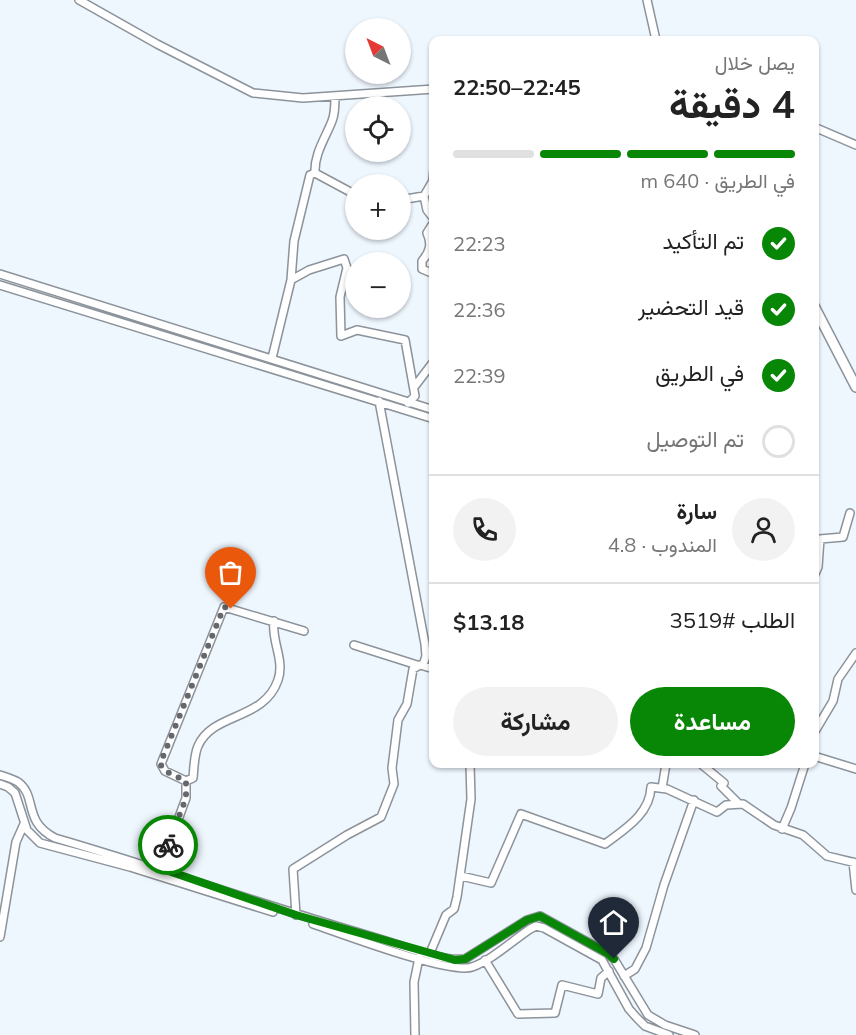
<!DOCTYPE html>
<html lang="ar">
<meta charset="utf-8">
<style>
body{margin:0;font-family:Mulish,Vazirmatn,sans-serif;background:#f2f2f2;color:#222;direction:rtl;height:100vh;display:flex;flex-direction:column;font-size:22px;white-space:nowrap}
*{box-sizing:border-box;margin:0}
p{font-size:20px;color:#767676}
.icon{flex:none;width:33px;height:33px;fill:none;stroke:currentColor;stroke-width:2;stroke-linecap:round;stroke-linejoin:round}
.map{position:relative;flex:1;overflow:hidden;direction:ltr}
.details{position:absolute;left:429px;top:36px;width:390px;height:732px;display:flex;flex-direction:column;background:#fff;border-radius:12px;box-shadow:0 2px 4px #0004;direction:rtl}
.details>*{flex:none}
.needle{width:39px;rotate:318deg}
.fabs{position:absolute;left:345px;top:18px;display:grid;gap:12px}
.fabs a{display:grid;place-items:center;width:66px;height:66px;border-radius:50%;background:#fff;box-shadow:0 2px 4px #0004;font-size:30px}
.pin{position:absolute;display:grid;place-items:center;width:51px;height:51px;color:#fff;margin:-62px -26px;border-radius:50% 50% 50% 0;rotate:-45deg;box-shadow:0 0 6px #0007}
.pin .icon{rotate:45deg}
.courier{position:absolute;display:grid;place-items:center;width:60px;height:60px;margin:-30px;border:4px solid #088605;border-radius:50%;background:#fff;color:#222;box-shadow:0 2px 8px #0007}
.summary em{font-style:normal;font-weight:700}
.summary div{display:flex;flex-direction:column-reverse}
.summary{display:flex;align-items:center;justify-content:space-between;height:102px;padding:0 24px}
h1{font-size:39px;font-weight:700;line-height:45px}
.bar{display:grid;grid-template-columns:repeat(4,1fr);gap:9px 6px;align-content:center;height:72px;padding:0 24px}
.bar i{height:8px;border-radius:4px;background:#e0e0e0}
.bar .current{background:#088605}
.bar p{grid-column:span 4}
.line{display:flex;align-items:center;gap:15px;padding:0 24px;border-top:2px solid #e0e0e0}
.line div{flex:1}
.round{display:grid;place-items:center;flex:none;width:63px;height:63px;border-radius:32px;background:#f2f2f2}
ol{padding:0 24px;list-style:none}
li{display:flex;align-items:center;gap:18px;height:66px}
li p{margin-inline-start:auto}
li .icon{padding:6px;border-radius:50%;background:#088605;color:#fff;stroke-width:4}
li:last-child{color:#767676}
li i{width:33px;height:33px;border:3px solid #e0e0e0;border-radius:50%}
.cta{display:flex;gap:12px;margin-top:auto;padding:12px 24px}
.cta a{flex:1;height:69px;border-radius:36px;background:#088605;color:#fff;font-size:24px;font-weight:700;line-height:69px;text-align:center}
.cta a+a{background:#f2f2f2;color:#222}
.map>svg:first-child{display:block}
.lines{fill:none;stroke-linecap:round;stroke-linejoin:round}
.street-casing{stroke:#8c939a;stroke-width:10}
.secondary-casing{stroke:#8c939a;stroke-width:12}
.street{stroke:#fff;stroke-width:7}
.secondary{stroke:#fff;stroke-width:9}
.done{stroke:#64686c;stroke-width:6;stroke-dasharray:0 10.8}
.route{stroke:#088605;stroke-width:8}
</style>
<div class="map">
<svg width="856" height="1035" viewBox="0 0 856 1035">
<rect width="100%" height="100%" fill="#eef6fe"/>
<g class="lines">
<g class="street-casing">
<path id="street" d="M79 0 157 44 253 93 303 98 434 89
M647 0 656 40
M335 97C335 105 335 114 332 121 325 139 314 154 315 173L356 195
M814 127 856 145
M433 179 434 169
M424 196 434 179
M400 200 424 196 427 210 434 219
M434 222 427 233C432 244 430 252 422 261V269L434 274
M0 274 434 410
M291 280 294 241 310 175 315 173
M0 285 434 419
M272 358 291 280 309 270 344 259 347 268 340 297 341 336 357 330 405 340 415 396 408 403
M415 386 434 361
M379 401 425 644 426 656 423 665
M814 576 818 567 820 539 843 537 850 513
M354 645 417 665
M814 733 833 701 838 679 856 653
M814 756 856 769
M701 764 724 783 721 786 738 803
M0 775C6 777 13 779 18 782 38 797 22 821 55 838 162 869 266 906 373 937 399 944 439 962 465 959L527 920 540 916 607 953 614 959 648 1015 665 1025 695 1035
M186 781 193 778C194 768 194 755 198 746 213 712 264 721 278 680 285 660 271 641 274 621
M0 784 8 787 15 793 27 830 40 843 130 867 273 912
M662 788 666 764
M782 829 791 808 805 764
M853 862 856 890
M160 869 186 798V781L165 771 161 764 224 607 304 631
M461 876 491 883 521 814 605 844C625 829 650 814 651 787L667 789 717 812 726 805 743 804 774 825 803 835 827 856 856 863
M296 915 293 869 347 835 381 817 394 784 392 768 398 720 407 704 413 669 420 665 434 669
M313 924C340 933 450 975 472 967 492 960 512 941 530 929L536 926 544 928 602 960 629 1009 637 1018 645 1026 669 1035
M0 937 16 842 24 824
M430 953 446 915 454 909 457 897 471 799 470 764
M485 960 518 1014 555 1013 562 985 598 994 601 978 609 971
M624 976 635 969 646 948 664 885 694 800
M415 1035 414 982 419 958"/>
</g>
<g class="secondary-casing">
<path id="secondary" d="M814 306 856 387"/>
</g>
<use href="#street" class="street"/>
<use href="#secondary" class="secondary"/>
</g>
<g class="lines">
<path class="done" d="M168 845 186 798V781L165 771 160 764 224 607 231 609"/>
<path class="route" d="M168 845 160 868 296 915 455 960 465 959 527 920 540 916 607 953 614 959"/>
</g>
</svg>
<div class="fabs">
<a><svg class="needle" viewBox="-14 -14 28 28"><path d="M0-13l5 13h-10z" fill="#e53935"/><path d="M0 13l5-13h-10z" fill="#767676"/></svg></a>
<a><svg class="icon" aria-label="locate" viewBox="0 0 24 24"><circle cx="12" cy="12" r="6"/><path d="M12 2v4M12 18v4M2 12h4M18 12h4"/></svg></a>
<a>+</a>
<a>−</a>
</div>
<div class="pin" style="left:231px;top:609px;background:#ea580c"><svg class="icon" aria-label="bag" viewBox="0 0 24 24"><path d="M5 8h14l-1 12H6zM9 8a3 3 0 0 1 6 0"/></svg></div>
<div class="pin" style="left:614px;top:959px;background:#1f2937"><svg class="icon" aria-label="home" viewBox="0 0 24 24"><path d="M3 11l9-7 9 7M6 9v11h12V9"/></svg></div>
<div class="courier" style="left:168px;top:845px"><svg class="icon" aria-label="bike" viewBox="0 0 24 24"><circle cx="6" cy="16" r="4"/><circle cx="18" cy="16" r="4"/><path d="M6 16l4-8h5l3 8M10 8l3 8H6M13 5h3"/></svg></div>
<section class="details">
<div class="summary"><div><h1>4 دقيقة</h1><p>يصل خلال</p></div><em>22:45–22:50</em></div>
<div class="bar"><i class="current"></i><i class="current"></i><i class="current"></i><i></i><p>في الطريق · 640 m</p></div>
<ol>
<li><svg class="icon" aria-label="check" viewBox="0 0 24 24"><path d="M5 12l5 5 9-10"/></svg>تم التأكيد<p>22:23</p></li>
<li><svg class="icon" aria-label="check" viewBox="0 0 24 24"><path d="M5 12l5 5 9-10"/></svg>قيد التحضير<p>22:36</p></li>
<li><svg class="icon" aria-label="check" viewBox="0 0 24 24"><path d="M5 12l5 5 9-10"/></svg>في الطريق<p>22:39</p></li>
<li><i></i>تم التوصيل</li>
</ol>
<div class="line" style="height:108px"><a class="round"><svg class="icon" aria-label="person" viewBox="0 0 24 24"><circle cx="12" cy="8" r="4"/><path d="M4 21q1-7 8-7t8 7"/></svg></a><div><b>سارة</b><p>المندوب · 4.8</p></div><a class="round"><svg class="icon" aria-label="phone" viewBox="0 0 24 24"><path d="M5 4h4l2 5-3 2q2 4 5 5l2-3 5 2v4C11 20 4 13 5 4z"/></svg></a></div>
<div class="line" style="height:78px"><div>الطلب #3519</div><b>$13.18</b></div>
<div class="cta"><a>مساعدة</a><a>مشاركة</a></div>
</section>
</div>
